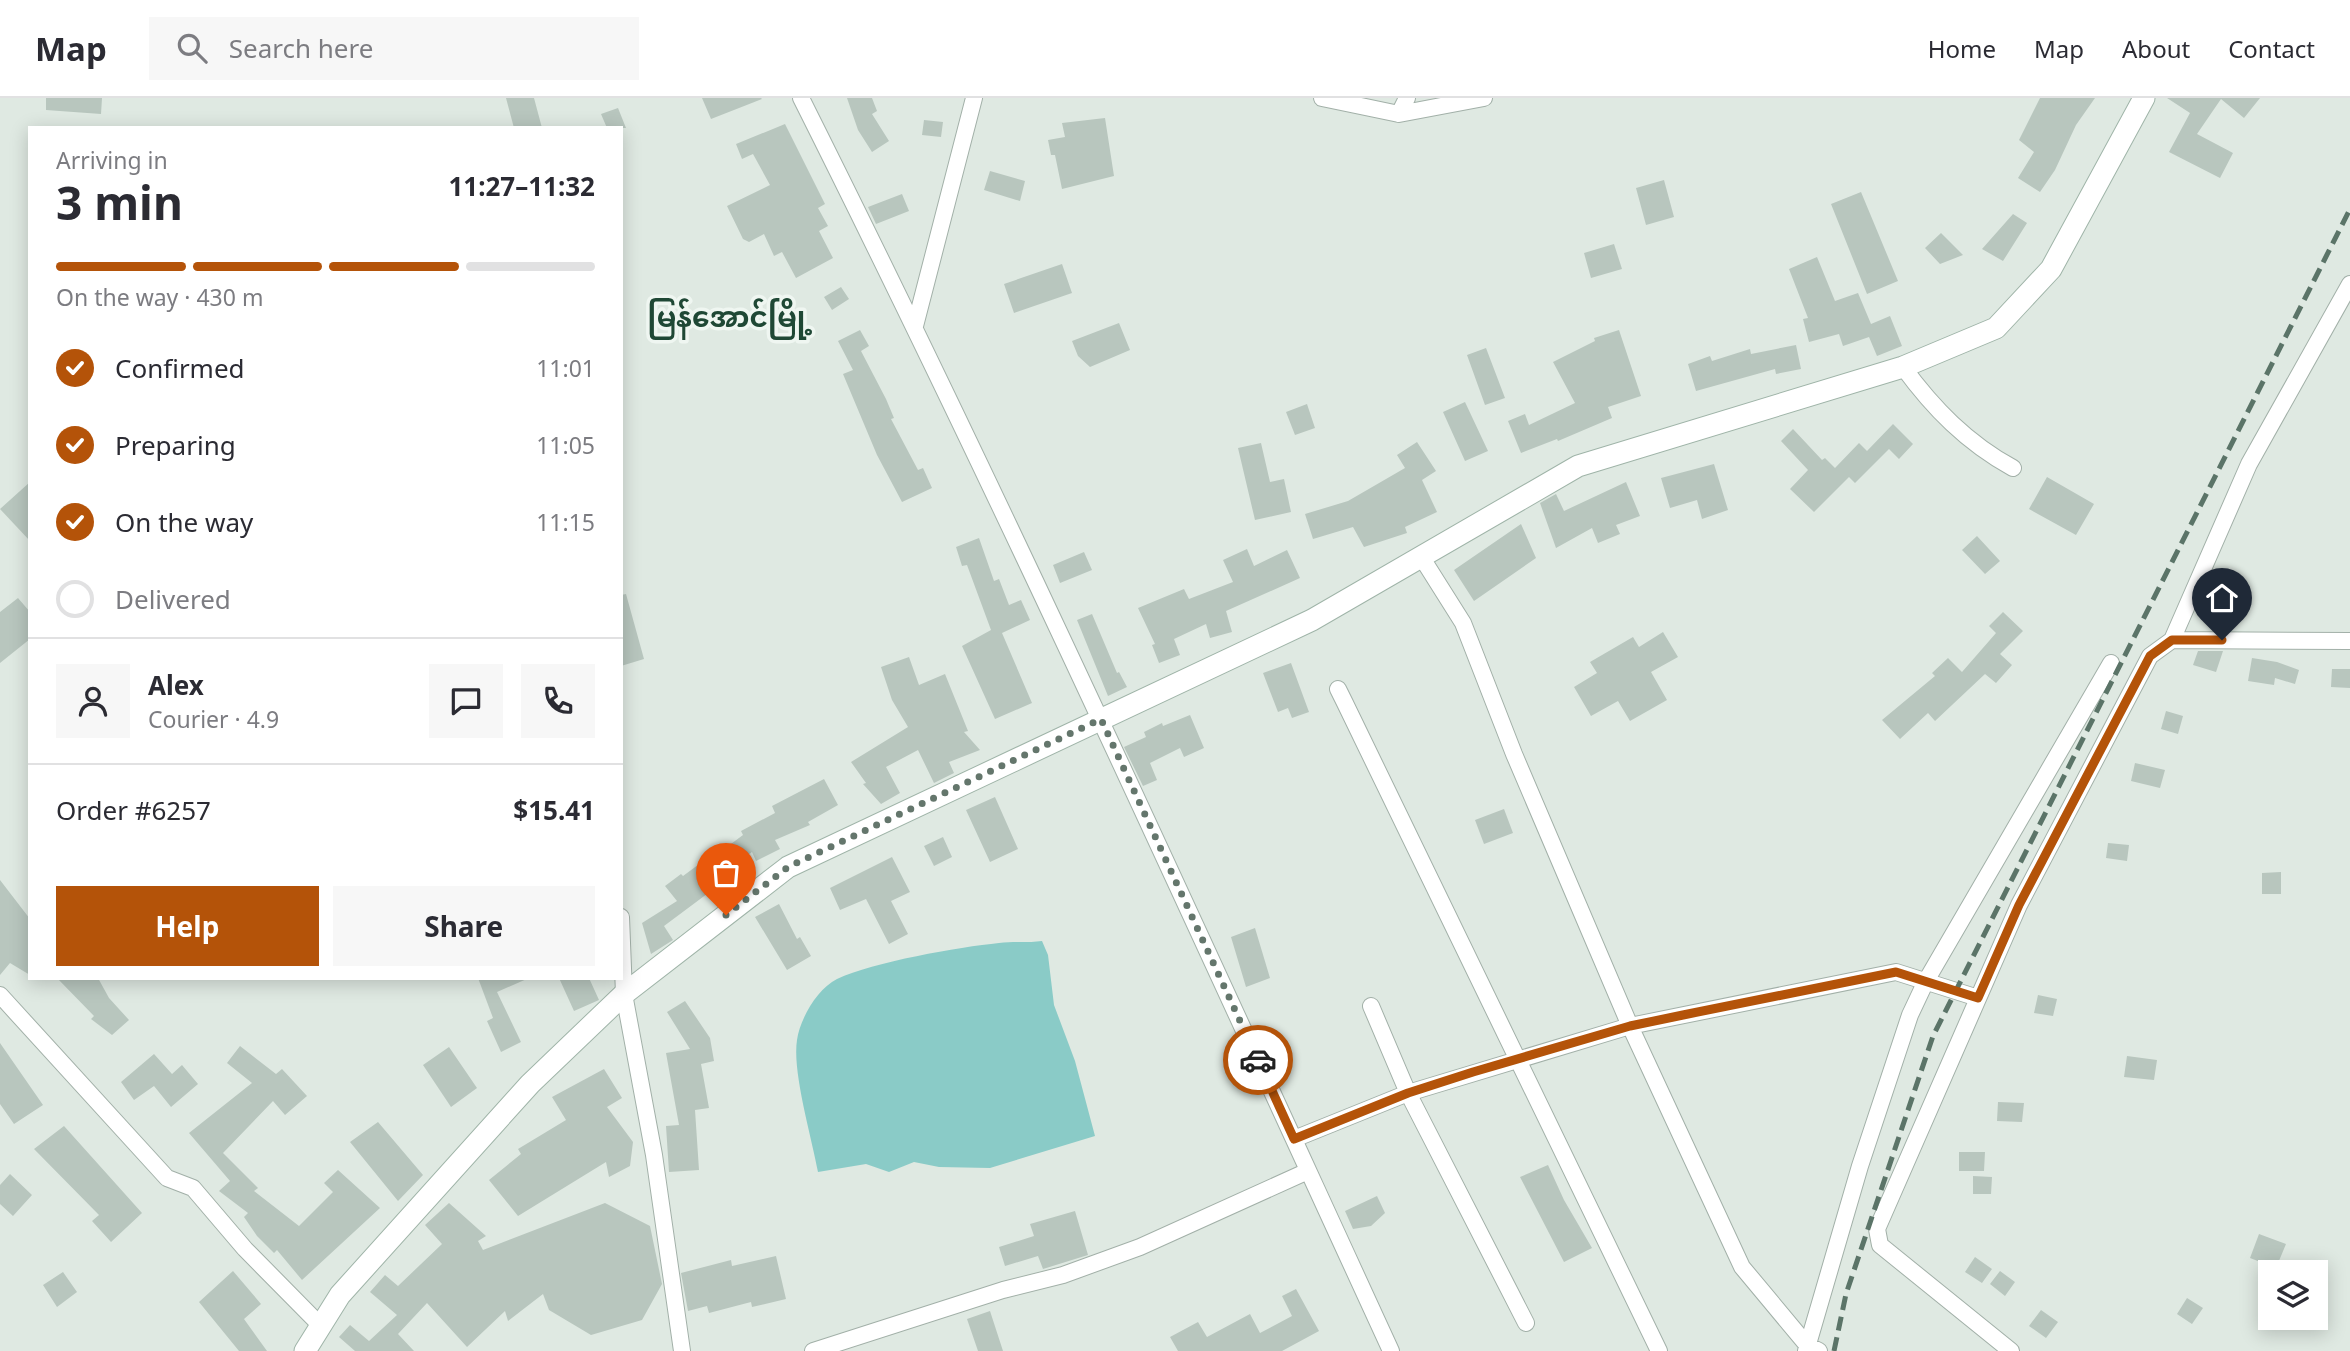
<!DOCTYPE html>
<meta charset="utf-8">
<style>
body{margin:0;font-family:"Noto Sans","Noto Sans Myanmar",sans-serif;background:#f7f7f7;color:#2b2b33;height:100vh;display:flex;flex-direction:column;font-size:26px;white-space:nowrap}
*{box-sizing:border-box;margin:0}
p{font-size:23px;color:#7c7c81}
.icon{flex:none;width:38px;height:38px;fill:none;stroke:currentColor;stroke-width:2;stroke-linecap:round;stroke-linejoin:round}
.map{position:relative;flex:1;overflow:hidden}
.sheet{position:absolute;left:28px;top:28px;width:595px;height:854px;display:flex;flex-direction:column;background:#fff;border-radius:0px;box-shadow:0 4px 18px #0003}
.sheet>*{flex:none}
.tools{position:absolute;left:2258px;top:1162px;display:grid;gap:14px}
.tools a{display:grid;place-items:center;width:70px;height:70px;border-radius:0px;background:#fff;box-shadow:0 4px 18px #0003;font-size:35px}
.pin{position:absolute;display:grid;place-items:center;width:60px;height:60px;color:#fff;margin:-72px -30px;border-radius:50% 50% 50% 0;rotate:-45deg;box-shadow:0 0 7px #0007}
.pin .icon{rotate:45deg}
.courier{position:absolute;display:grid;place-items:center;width:70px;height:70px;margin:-35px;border:5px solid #b45309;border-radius:50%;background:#fff;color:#222;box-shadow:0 2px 9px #0007}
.headline em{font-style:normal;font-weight:700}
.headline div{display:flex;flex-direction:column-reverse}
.headline{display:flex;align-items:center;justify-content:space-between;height:119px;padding:0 28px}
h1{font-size:46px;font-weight:700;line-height:52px}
.bar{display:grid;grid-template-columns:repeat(4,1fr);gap:10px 7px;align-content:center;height:84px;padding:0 28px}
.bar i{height:9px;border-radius:5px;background:#e1e1e2}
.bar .on{background:#b45309}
.bar p{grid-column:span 4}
.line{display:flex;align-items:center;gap:18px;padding:0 28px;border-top:2px solid #e1e1e2}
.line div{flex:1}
.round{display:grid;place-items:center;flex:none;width:74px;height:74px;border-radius:0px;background:#f7f7f7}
ol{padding:0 28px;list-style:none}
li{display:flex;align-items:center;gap:21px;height:77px}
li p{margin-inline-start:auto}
li .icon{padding:7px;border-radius:50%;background:#b45309;color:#fff;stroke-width:4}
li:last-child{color:#7c7c81}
li i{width:38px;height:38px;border:4px solid #e1e1e2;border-radius:50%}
.button{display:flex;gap:14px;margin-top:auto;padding:14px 28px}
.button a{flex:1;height:80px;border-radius:0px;background:#b45309;color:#fff;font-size:28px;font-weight:700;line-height:80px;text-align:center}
.button a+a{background:#f7f7f7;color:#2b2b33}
header{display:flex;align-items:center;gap:42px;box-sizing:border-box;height:98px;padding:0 35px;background:#fff;border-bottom:2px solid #e1e1e2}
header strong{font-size:33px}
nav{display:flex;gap:38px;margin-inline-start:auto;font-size:24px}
.search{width:490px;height:63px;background:#f7f7f7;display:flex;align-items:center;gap:18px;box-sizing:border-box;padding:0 24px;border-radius:0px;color:#7c7c81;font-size:26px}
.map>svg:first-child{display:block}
.water{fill:#8acbc7}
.building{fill:#b8c6be}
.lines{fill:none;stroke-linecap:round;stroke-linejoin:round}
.street-casing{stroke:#a2b0a8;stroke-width:18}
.secondary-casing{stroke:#9fb4a8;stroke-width:23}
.street{stroke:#fff;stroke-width:16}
.secondary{stroke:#fff;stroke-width:21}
.rail{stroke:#5b7468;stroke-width:5;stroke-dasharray:14 7;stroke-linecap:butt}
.done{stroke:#64766c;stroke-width:7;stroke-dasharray:0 12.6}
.route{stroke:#b45309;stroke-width:9}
.labels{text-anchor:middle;stroke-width:7;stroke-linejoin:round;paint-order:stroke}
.district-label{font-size:28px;font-weight:bold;fill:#1f4835;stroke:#eff6f1}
</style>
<header>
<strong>Map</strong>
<div class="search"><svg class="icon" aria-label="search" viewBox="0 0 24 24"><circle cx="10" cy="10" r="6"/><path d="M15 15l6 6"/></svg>Search here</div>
<nav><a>Home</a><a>Map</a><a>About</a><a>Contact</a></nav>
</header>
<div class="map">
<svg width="2350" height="1253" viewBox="0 0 2350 1253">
<rect width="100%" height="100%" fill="#dfe9e2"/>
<path class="water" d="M1042 843 1048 857 1054 907 1075 963 1095 1038 990 1070 939 1069 914 1064 889 1074 866 1066 818 1074C812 1040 792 974 797 942 800 921 817 891 837 881 873 864 959 849 999 845 1013 843 1028 845 1042 843Z"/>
<path class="building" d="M46 0H102L101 16 46 12Z
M506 0H534L542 30H514Z
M702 0H761L762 1 711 21Z
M847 0H872L877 13 872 16 889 43 872 54 858 32Z
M2040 0H2095L2076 27 2055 72 2040 94 2018 80 2034 54 2019 42Z
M2167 0H2260L2244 20 2221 1 2197 36 2233 55 2220 80 2169 54 2190 15Z
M618 10 626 30H607L601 16Z
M1105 20 1114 78 1062 91 1055 57H1051L1048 42 1065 39 1062 25Z
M924 22 943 24 941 39 922 37Z
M785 26 825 106 818 110 828 128 819 133 833 160 796 180 782 154 774 158 764 136 749 144 743 141 727 108 770 87 753 56 742 61 736 46Z
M990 73 1025 83 1020 103 984 92Z
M1664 82 1674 119 1646 127 1636 90Z
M1861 94 1898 183 1867 196 1831 106Z
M902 96 909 113 876 126 868 109Z
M2013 116 2027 125 2003 163 1982 151Z
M1941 135 1963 157 1940 166 1925 150Z
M1614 146 1622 171 1591 180 1584 155Z
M1817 159 1835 203 1858 195 1871 226 1890 218 1902 248 1877 258 1869 239 1843 248 1839 236 1809 244 1803 221 1808 220 1789 171Z
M1062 166 1072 195 1014 215 1004 186Z
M841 189 849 201 832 212 824 199Z
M1119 225 1130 252 1090 269 1078 258 1072 243Z
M860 232 869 248 861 253 886 301 894 320 891 321 918 372 923 370 932 390 902 404 877 357 843 276 853 272 838 243Z
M1619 232 1641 298 1608 309 1612 320 1558 343 1557 341 1521 355 1508 323 1525 316 1529 327 1575 305 1553 264 1595 243 1594 240Z
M1796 247 1801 271 1776 276 1775 271 1696 293 1688 266 1710 258 1712 263 1750 251 1751 256Z
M1486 250 1505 300 1485 307 1467 257Z
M1465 304 1488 353 1465 363 1443 314Z
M1307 306 1315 330 1295 337 1286 314Z
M1893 326 1913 346 1899 361 1889 351 1855 385 1849 379 1814 414 1790 391 1808 372 1781 343 1793 331 1822 362 1825 360 1835 370 1859 345 1867 353Z
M1417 344 1436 373 1422 382 1437 414 1405 429 1407 435 1364 449 1353 429 1313 441 1305 416 1348 403 1405 370 1397 357Z
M1261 345 1270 384 1284 381 1291 414 1255 422 1238 350Z
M1714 366 1728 412 1702 421 1697 402 1670 410 1661 380Z
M2047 379 2094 406 2076 437 2029 411Z
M30 384V443L0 411Z
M1626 384 1640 418 1616 427 1620 436 1598 445 1592 430 1556 450 1540 405 1556 396 1564 413Z
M1521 426 1536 460 1474 503 1454 472Z
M1977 438 2000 463 1985 476 1962 452Z
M979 440 994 483 999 481 1009 507 1021 502 1030 522 1002 535 1032 605 995 621 962 548 991 532 967 467 962 468 956 449Z
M1247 451 1254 468 1287 452 1300 480 1226 513 1232 534 1210 540 1206 526 1174 541 1180 557 1159 565 1152 547 1155 546 1138 510 1184 491 1189 501 1233 484 1223 462Z
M1084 454 1092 472 1060 485 1053 467Z
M626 496 644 561 621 568V497Z
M18 500 30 514V541L0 565V514Z
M2003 514 2023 533 2000 556 2012 567 1996 585 1985 576 1935 623 1928 615 1900 641 1882 622 1935 578 1932 575 1948 560 1962 574 1996 535 1989 528Z
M1092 516 1117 575 1119 574 1127 589 1108 598 1077 522Z
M1663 534 1678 559 1651 574 1667 602 1630 623 1618 603 1591 618 1574 589 1597 575 1590 564 1633 539 1639 549Z
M2198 553H2223L2216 574 2193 567Z
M909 559 919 587 945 576 968 633 964 634 980 652 949 664 954 675 934 685 918 652 886 669 900 695 881 706 863 686 866 685 851 664 908 629 892 602 881 569Z
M2252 560 2277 564 2299 572 2295 586 2275 580 2274 587 2248 583Z
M1291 565 1309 614 1292 620 1288 610 1278 614 1263 575Z
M2332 571H2350V590L2331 589Z
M2166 613 2183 618 2178 636 2161 631Z
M1190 617 1204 650 1184 659 1180 650 1150 665 1157 682 1143 688 1124 649 1146 639 1144 634 1162 625 1163 628Z
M2135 665 2165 672 2160 690 2131 683Z
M824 681 838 707 808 724 810 727 775 742 780 751 756 763 752 754 715 781 719 787 664 828 673 842 651 856 642 825 677 803 665 788 681 776 683 778 702 764 704 766 743 737 741 733 775 715 772 708Z
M995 699 1018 751 990 764 966 712Z
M1504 711 1513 735 1484 746 1475 722Z
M943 739 952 759 934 768 924 748Z
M2108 745 2129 747 2127 763 2106 760Z
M892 759 910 794 891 803 908 836 889 846 866 801 840 812 830 790Z
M2281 774V796H2262V775Z
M0 782 30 821V877L10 865 0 877Z
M779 806 797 841 800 839 811 858 787 872 755 819Z
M1255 830 1270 880 1246 889 1231 839Z
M57 880H98L109 900 129 922 112 937 91 921 94 918Z
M478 880H529L497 894 521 944 501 954 487 923 493 920Z
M559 880H589L599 902 574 913Z
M2038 897 2057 901 2053 918 2034 915Z
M685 903 710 940 714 963 701 966 709 1010 695 1012 699 1072 669 1074 666 1028 679 1027 666 955 690 951 667 914Z
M0 945 43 1007 14 1026 0 1006Z
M240 948 276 976 282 971 307 998 285 1017 273 1003 223 1055 258 1090 254 1093 299 1128 333 1094 324 1085 338 1072 380 1110 302 1182 277 1152 274 1155 257 1138 244 1119 248 1115 219 1093 230 1083 189 1035 252 985 227 965Z
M449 949 477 990 451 1009 423 967Z
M154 956 172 976 182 967 198 986 171 1009 154 988 134 1002 121 984Z
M2127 958 2157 962 2154 982 2124 979Z
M604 971 622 1000 607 1009 633 1044 630 1068 609 1079 606 1064 518 1118 489 1082 521 1056 518 1051 566 1022 552 999Z
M1998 1004 2024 1005 2022 1024 1997 1023Z
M378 1024 423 1077 398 1103 350 1044Z
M64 1028 142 1115 111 1144 92 1123 99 1117 34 1051Z
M1959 1054H1985L1984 1073H1959Z
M1548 1067 1564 1102 1592 1150 1564 1164 1520 1079Z
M10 1076 32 1097 13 1118 0 1106V1087Z
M1973 1078 1992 1079 1991 1096H1973Z
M1377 1098 1385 1115 1371 1128 1353 1131 1345 1113Z
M449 1105 486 1138 478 1143 483 1152 605 1105 650 1128 662 1186 642 1222 591 1237 549 1212 543 1196 508 1223 505 1213 467 1249 427 1205 398 1236 414 1253H355L339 1239 350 1227 369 1243 397 1217 370 1194 385 1177 398 1188 442 1146 425 1127Z
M1075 1113 1088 1157 1043 1171 1038 1158 1005 1168 999 1149 1034 1138 1030 1126Z
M2259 1136 2286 1146 2276 1170 2250 1160Z
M776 1158 786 1201 752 1209 751 1204 709 1215 707 1208 688 1213 681 1175 731 1162 732 1168Z
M1975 1159 1992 1171 1982 1185 1965 1174Z
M233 1173 261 1206 244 1221 267 1253H239L199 1204Z
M2000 1173 2015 1184 2005 1198 1990 1186Z
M63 1174 77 1194 57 1209 43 1187Z
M1296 1191 1319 1233 1282 1253H1178L1170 1239 1198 1224 1207 1239 1250 1216 1260 1235 1292 1218 1282 1198Z
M2187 1200 2203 1210 2192 1226 2177 1216Z
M2041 1212 2058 1224 2046 1240 2029 1228Z
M990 1213 1003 1253H978L967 1221Z"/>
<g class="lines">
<g class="street-casing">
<path id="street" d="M801 0C1008 413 1198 833 1391 1253
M1322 0 1399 16 1484 0
M1399 16 1407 0
M915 228 974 0
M1903 269C1933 310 1967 345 2013 370
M1422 460 1463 525 1514 656 1630 928 1742 1169 1807 1247 1819 1253
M2172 542 2249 366 2350 186
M1338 591C1447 811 1552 1033 1659 1253
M621 819 624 896 654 1057 682 1253
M0 897 167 1080 193 1090 245 1151 321 1228
M1371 908 1408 995 1526 1225
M1294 1041 1408 995 1630 928 1896 874 1978 900
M813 1253 1003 1192 1063 1177 1140 1149 1308 1073
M1806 1253 1860 1068 1910 917 1926 883 2111 565
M2011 1253 1880 1147 1877 1131 2019 807 2150 558 2172 542 2350 543"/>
</g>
<g class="secondary-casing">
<path id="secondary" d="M305 1253 340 1197 530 986 624 896 788 769 1312 522 1578 368 1903 269 1996 230 2051 171 2144 0"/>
</g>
<use href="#street" class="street"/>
<use href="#secondary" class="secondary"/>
<path class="rail" d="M1834 1253 1846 1196 1933 938 2350 111"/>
</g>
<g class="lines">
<path class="done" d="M726 817 788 769 1101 621 1258 962"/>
<path class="route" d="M1258 962 1294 1041 1408 995 1473 974 1630 928 1683 917 1896 874 1978 900 2019 807 2150 558 2172 542H2222"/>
</g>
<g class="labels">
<g class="district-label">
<text x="730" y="229">မြန်အောင်မြို့</text>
</g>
</g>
</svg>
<div class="tools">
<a><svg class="icon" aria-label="layers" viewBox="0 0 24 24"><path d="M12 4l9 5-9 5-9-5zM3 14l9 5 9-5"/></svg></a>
</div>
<div class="pin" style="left:726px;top:817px;background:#ea580c"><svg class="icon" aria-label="bag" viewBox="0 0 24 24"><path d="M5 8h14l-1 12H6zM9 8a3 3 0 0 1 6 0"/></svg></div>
<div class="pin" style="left:2222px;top:542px;background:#1f2937"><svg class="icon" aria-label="home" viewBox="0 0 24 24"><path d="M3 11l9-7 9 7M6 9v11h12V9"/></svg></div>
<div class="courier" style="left:1258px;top:962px"><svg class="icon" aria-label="car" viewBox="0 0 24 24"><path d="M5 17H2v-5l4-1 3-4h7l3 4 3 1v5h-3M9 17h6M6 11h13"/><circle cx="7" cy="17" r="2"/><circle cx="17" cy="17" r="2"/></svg></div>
<section class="sheet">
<div class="headline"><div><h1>3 min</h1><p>Arriving in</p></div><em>11:27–11:32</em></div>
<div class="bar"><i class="on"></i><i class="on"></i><i class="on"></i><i></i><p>On the way · 430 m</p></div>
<ol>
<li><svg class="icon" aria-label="check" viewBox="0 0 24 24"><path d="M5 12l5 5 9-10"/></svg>Confirmed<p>11:01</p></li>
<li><svg class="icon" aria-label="check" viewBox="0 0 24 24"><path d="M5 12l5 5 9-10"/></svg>Preparing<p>11:05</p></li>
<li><svg class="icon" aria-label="check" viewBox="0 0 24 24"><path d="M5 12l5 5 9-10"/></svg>On the way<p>11:15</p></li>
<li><i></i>Delivered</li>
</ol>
<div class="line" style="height:126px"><a class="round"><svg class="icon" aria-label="person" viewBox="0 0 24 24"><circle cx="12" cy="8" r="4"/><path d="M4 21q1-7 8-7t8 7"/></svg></a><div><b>Alex</b><p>Courier · 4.9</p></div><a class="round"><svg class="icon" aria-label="chat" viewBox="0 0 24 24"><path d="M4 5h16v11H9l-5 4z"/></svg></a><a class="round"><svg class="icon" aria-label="phone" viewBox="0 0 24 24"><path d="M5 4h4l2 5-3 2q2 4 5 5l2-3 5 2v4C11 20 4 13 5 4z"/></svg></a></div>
<div class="line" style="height:91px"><div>Order #6257</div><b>$15.41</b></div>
<div class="button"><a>Help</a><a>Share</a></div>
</section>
</div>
